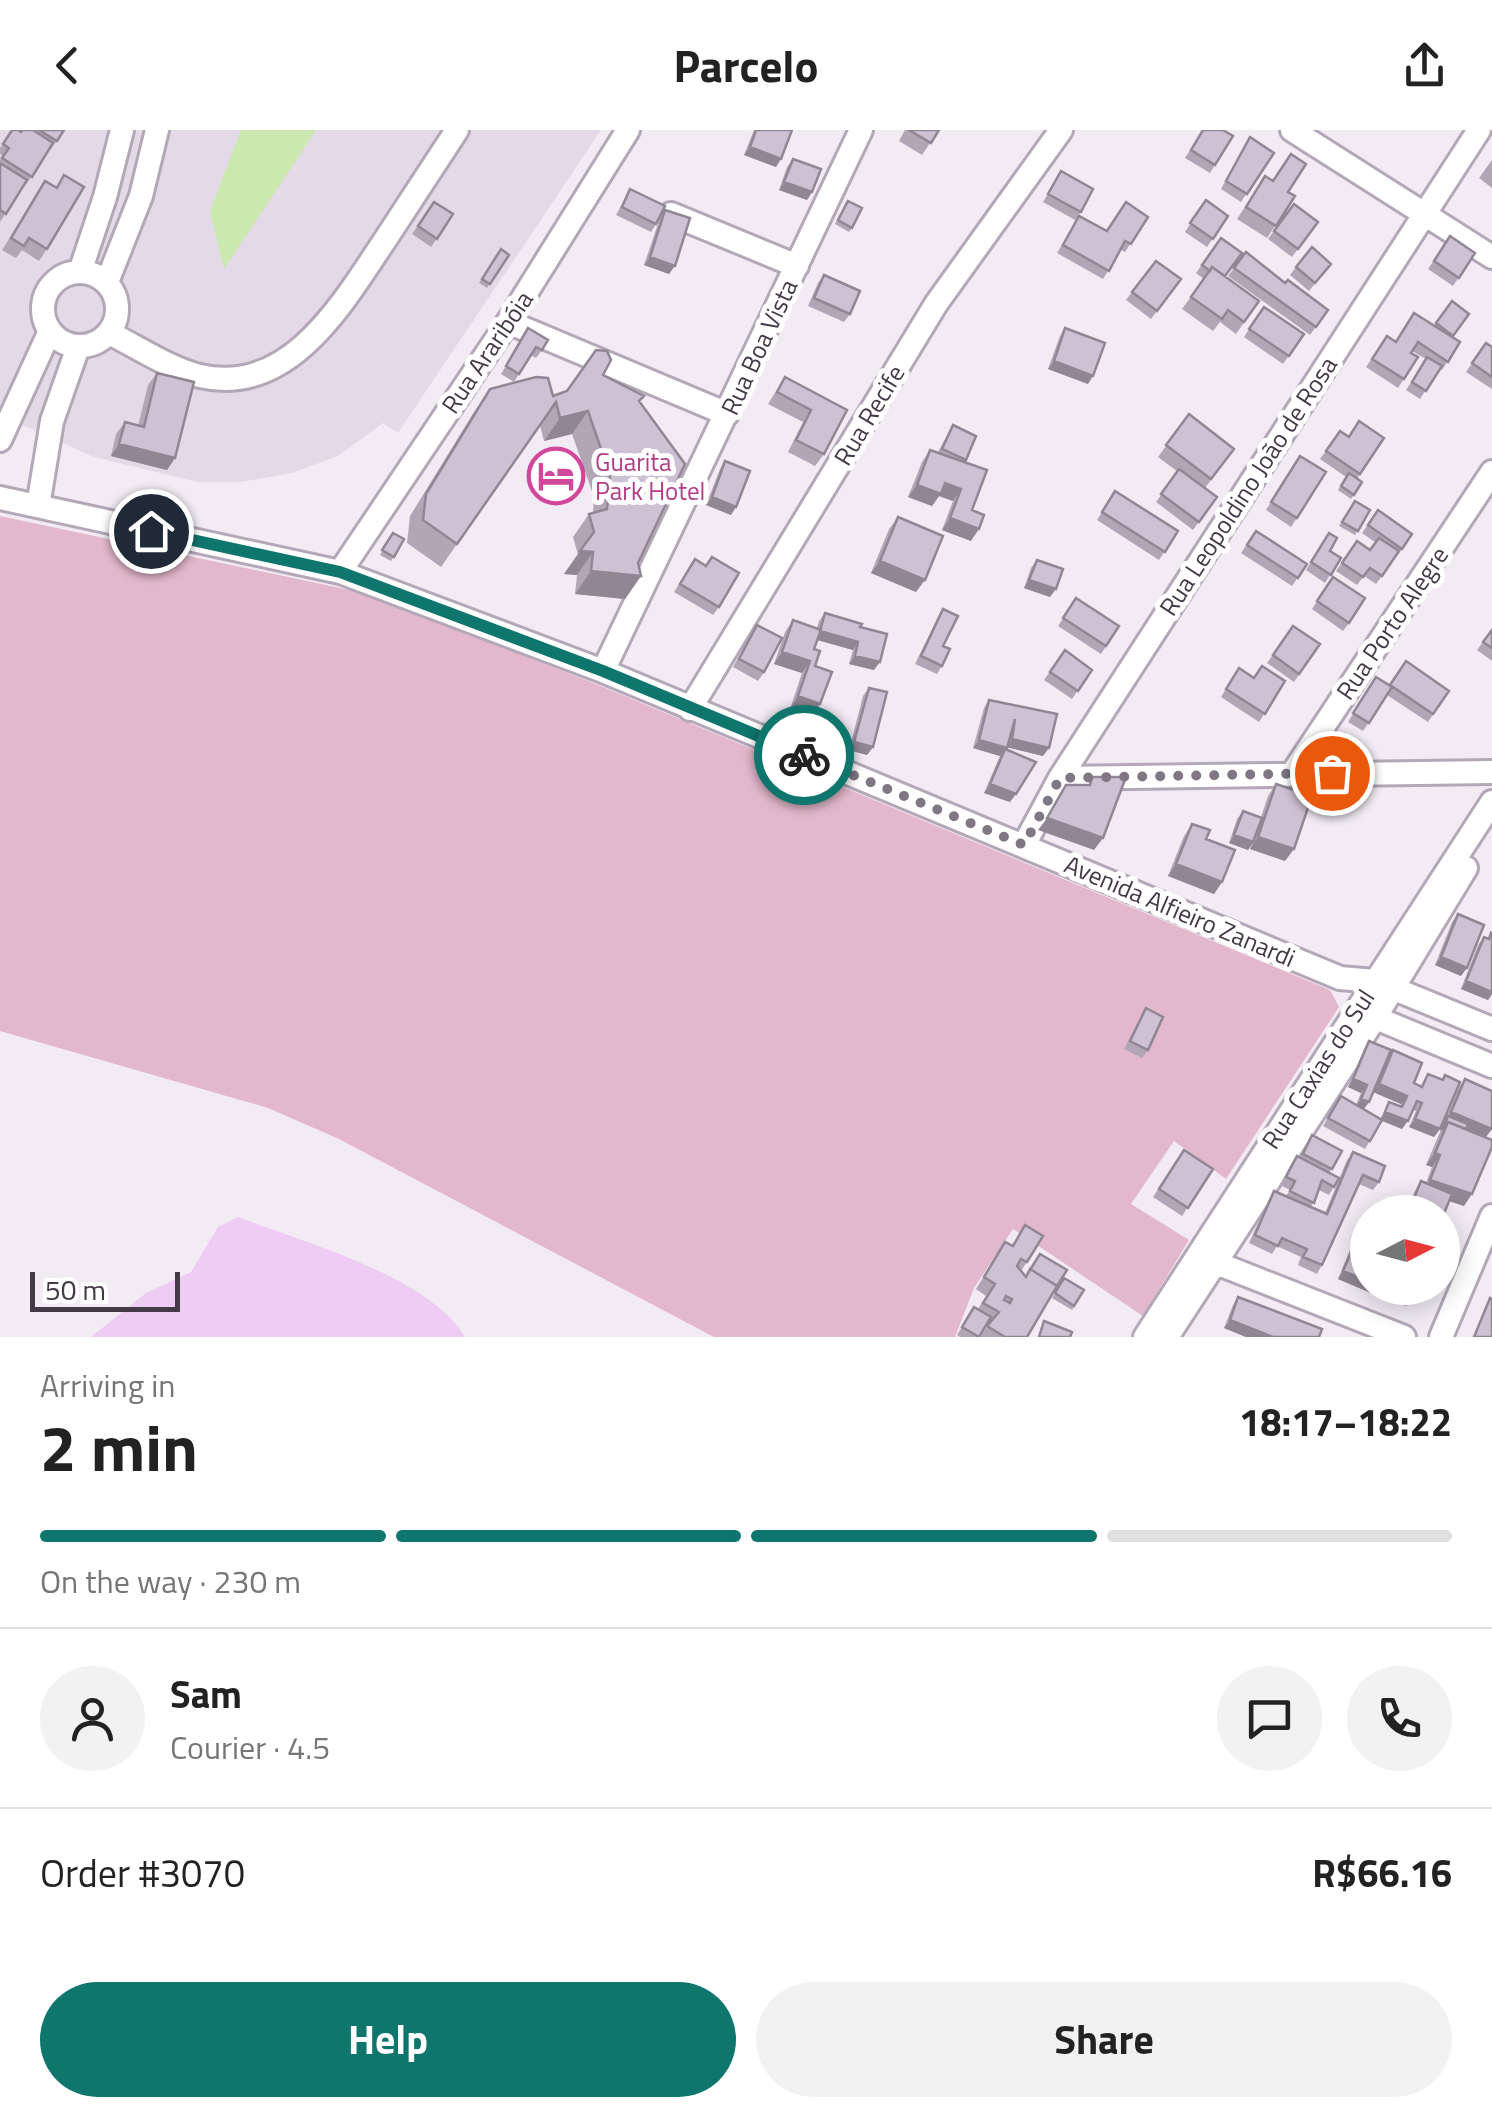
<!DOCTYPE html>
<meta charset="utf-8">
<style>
body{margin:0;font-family:"Titillium Web",sans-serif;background:#f2f2f2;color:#222;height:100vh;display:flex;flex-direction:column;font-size:38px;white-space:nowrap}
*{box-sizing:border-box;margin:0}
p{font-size:32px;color:#767676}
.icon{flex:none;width:55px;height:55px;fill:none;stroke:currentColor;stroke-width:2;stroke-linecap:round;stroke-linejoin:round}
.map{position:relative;height:1207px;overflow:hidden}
.drawer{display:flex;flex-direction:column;background:#fff;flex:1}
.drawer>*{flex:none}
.needle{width:65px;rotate:84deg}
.fabs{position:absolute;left:1350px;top:1065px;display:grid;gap:20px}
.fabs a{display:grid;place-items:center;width:110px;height:110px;border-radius:50%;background:#fff;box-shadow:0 5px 25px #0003;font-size:50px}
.scale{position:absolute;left:30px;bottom:25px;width:150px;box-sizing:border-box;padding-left:10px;border:5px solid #433947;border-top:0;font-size:28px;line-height:35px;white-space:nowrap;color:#433947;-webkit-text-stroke:8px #fff;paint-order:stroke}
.pin{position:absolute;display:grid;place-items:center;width:85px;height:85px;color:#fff;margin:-42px;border:5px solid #fff;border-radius:50%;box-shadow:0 2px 10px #0007}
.courier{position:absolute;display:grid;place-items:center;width:100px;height:100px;margin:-50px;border:8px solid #0f766e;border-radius:50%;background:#fff;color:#222;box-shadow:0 2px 12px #0007}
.headline em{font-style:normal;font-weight:700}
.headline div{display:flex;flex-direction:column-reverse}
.headline{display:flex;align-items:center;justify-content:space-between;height:170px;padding:0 40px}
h1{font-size:65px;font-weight:700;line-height:75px}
.bar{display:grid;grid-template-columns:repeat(4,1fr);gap:15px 10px;align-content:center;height:120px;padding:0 40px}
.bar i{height:12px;border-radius:8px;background:#e0e0e0}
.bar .selected{background:#0f766e}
.bar p{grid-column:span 4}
.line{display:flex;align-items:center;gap:25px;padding:0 40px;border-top:2px solid #e0e0e0}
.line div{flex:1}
.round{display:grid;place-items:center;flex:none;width:105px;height:105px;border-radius:52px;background:#f2f2f2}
.button{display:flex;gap:20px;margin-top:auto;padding:20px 40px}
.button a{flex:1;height:115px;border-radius:60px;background:#0f766e;color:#fff;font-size:40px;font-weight:700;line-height:115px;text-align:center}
.button a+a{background:#f2f2f2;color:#222}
header{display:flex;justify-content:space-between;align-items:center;height:130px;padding:0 40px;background:#fff;font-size:45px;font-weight:700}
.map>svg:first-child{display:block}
.residential{fill:#e4dae7}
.green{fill:#e3b8cc}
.sand{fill:#efccf3}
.water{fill:#cbe9ae}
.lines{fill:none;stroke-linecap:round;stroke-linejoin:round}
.minor-casing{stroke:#b4a8b8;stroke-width:28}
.minor{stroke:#fff;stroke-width:22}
.wall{fill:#b2a6b6}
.shaded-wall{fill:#918794}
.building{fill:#cfc1d4;stroke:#918794;stroke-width:2.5;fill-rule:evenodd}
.done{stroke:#807784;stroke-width:10;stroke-dasharray:0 18}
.route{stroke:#0f766e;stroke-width:12}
.labels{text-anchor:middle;stroke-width:10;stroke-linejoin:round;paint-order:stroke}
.street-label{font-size:25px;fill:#433947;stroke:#fff}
.hotel-label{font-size:25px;fill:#b23c85;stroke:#fff;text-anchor:start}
</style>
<header><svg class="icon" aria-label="back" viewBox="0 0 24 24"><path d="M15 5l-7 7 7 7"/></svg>Parcelo<svg class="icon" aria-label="share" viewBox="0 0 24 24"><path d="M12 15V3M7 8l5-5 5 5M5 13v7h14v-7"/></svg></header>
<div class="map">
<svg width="1492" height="1207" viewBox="0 0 1492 1207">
<rect width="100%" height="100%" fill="#f2ebf4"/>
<path class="residential" d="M0 0H601L398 303 383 293 338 326 292 343 241 352H198L94 327 0 285Z"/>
<path class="green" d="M0 386 359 462 591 552 1330 860 1339 877 1226 1049 1174 1011 1131 1074 1189 1110 1143 1186 1013 1099 974 1158 955 1207H714L339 1009 268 978 0 901Z"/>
<path class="sand" d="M238 1087C303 1112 429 1146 465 1207H91L146 1163 191 1142 218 1097Z"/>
<path class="water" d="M241 0H316L224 139 210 81Z"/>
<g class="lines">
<g class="minor-casing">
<path id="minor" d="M1292 0 1492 127
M671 84 797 136
M43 179a37 37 0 1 1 74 0a37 37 0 1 1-74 0Z
M80 142 105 67 122 0
M107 152 141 66 157 0
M508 192 727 284
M109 203C136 216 172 240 200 246 290 267 344 171 385 110 409 73 433 37 457 0
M0 310 50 201
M0 368 340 442 603 541 1340 848 1375 851 1492 899
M38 376 52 291 78 217
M340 442 508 192 628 0
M603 541 861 0
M690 579 936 174 1061 0
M1292 644 1492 342
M1060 648 1492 642
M1024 715 1060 648 1479 0
M1364 883 1492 936
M1201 1127 1404 1207
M1145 1207 1492 672
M1167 1207 1375 888 1466 738
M1441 1207 1492 1086"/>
</g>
<use href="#minor" class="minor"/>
</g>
<path class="wall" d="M12 0 21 2 22 0H64L51 19 50 18 26 55 25 54 0 92V30L3 26 0 24V18Z
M754 0H792L776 37 744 25Z
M905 0H939L922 25 899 11Z
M1203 0 1215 35 1210 43 1185 28Z
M1250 7 1274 23 1241 72 1221 59Z
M793 29 812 62 807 70 779 60 787 37Z
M1492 30V58L1479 48Z
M1061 41 1081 82 1075 90 1043 72Z
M64 45 47 119 39 131 22 120 16 128 2 120 45 51 56 57Z
M1265 46 1295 66 1267 108 1237 89Z
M630 59 656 94 651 102 616 85Z
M1206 70 1228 86 1207 117 1185 102Z
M434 72 453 84 431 117 412 104Z
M1294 74 1318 92 1292 127 1268 109Z
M845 75 852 98 849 102 835 94Z
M665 80 669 144 644 135 660 88Z
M1079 86 1107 101 1148 87 1125 122 1121 120 1103 149 1057 123Z
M1450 106 1475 123 1453 156 1428 139Z
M1221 108 1225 146 1259 171 1236 204 1220 192 1213 201 1182 179 1204 149 1196 143Z
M501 119 509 125 487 158 479 153Z
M1246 122 1285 153 1328 180 1310 205 1228 146Z
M1156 131 1181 149 1151 189 1126 170Z
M1331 134 1309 161 1290 145 1296 137Z
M824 145 850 184 844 192 808 176 818 153Z
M1452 171 1469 184 1452 207 1460 212 1442 240 1440 238 1420 269 1406 260 1426 229 1412 221 1411 223 1418 227 1398 258 1366 237 1387 206 1395 212 1434 196Z
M1264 177 1304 204 1283 234 1244 207Z
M528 198 542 220 536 228 531 225 514 252 501 244Z
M1065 198 1088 254 1048 239 1060 206Z
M1486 213 1492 217V259L1466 242Z
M157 243 175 328 167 340 111 326 116 304 125 292 138 296 148 255Z
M603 245 644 266 639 272 638 433 641 446 625 469 575 464 577 445 564 444 578 425 573 407 589 384 593 383 594 367 572 304 544 311 540 295 441 437 407 413 410 386 474 282 490 259 553 266Z
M785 247 847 280 824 324 815 336 788 322 803 292 768 274Z
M1189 284 1234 319 1205 358 1217 367 1193 400 1156 372 1178 342 1158 327Z
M953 295 966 330 964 332 972 380 971 411 942 400 953 371 939 366 932 376 908 367 922 332 930 320 938 322Z
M1340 301 1360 344 1357 349 1354 365 1351 369 1338 360 1346 347 1320 329Z
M1300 326 1326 342 1291 397 1266 380Z
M725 331 731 385 706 375 720 339Z
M1115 361 1178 401 1159 430 1097 390Z
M1355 371 1370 380 1355 405 1339 396Z
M1378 380 1402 419 1376 454 1364 446 1357 455 1336 441 1357 411 1370 420 1376 413 1362 403Z
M898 387 916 462 871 443 889 399Z
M1256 401 1307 434 1292 456 1241 423Z
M393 403 404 409 391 431 380 425Z
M1329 403 1330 421 1341 428 1325 453 1306 440Z
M695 429 706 436 719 477 713 485 674 462Z
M1037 430 1050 467 1024 458 1031 438Z
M1333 447 1349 493 1343 501 1312 479Z
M1076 468 1119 496 1101 524 1058 496Z
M943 479 942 536 937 544 915 534 938 487Z
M825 483 860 497 874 540 849 534 853 520 817 510 814 519 815 536 820 574 812 586 790 579 802 543 774 534 785 502 793 490 817 498 819 491Z
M757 495 764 542 758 551 733 537Z
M1293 496 1320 514 1294 552 1267 533Z
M1492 500V531L1477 520Z
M1065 520 1092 540 1072 569 1044 550Z
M1239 538 1254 547 1285 551 1259 592 1221 567Z
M1376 547 1389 556 1449 561 1428 592 1387 565 1363 601 1348 592Z
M869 558 873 617 867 625 849 620 863 566Z
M989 570 1043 626 1007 617 1006 619 1010 672 984 663 1000 626 973 618 984 578Z
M1276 654 1285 731 1250 719 1252 715 1248 720 1229 713 1237 689 1243 681 1261 687 1268 666Z
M1192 694 1206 709 1222 752 1214 764 1168 746 1184 706Z
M1458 784 1461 846 1435 835 1452 792Z
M1491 803 1492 864 1488 870 1461 859 1478 815 1484 807 1487 809Z
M1146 878 1148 920 1142 928 1124 919Z
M1369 911V972L1364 979 1380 989 1389 972 1400 976 1401 974 1373 962 1387 928 1393 920 1414 953 1421 956 1428 944 1442 950 1445 945 1440 999 1434 1007 1409 997 1416 981 1413 980 1402 999 1382 991 1365 1019 1323 996 1341 966 1356 975 1361 963 1348 957 1364 919Z
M1465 949 1486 1007 1466 998 1464 1076 1449 1071 1406 1081 1416 1059 1421 1051 1426 1053 1432 1037 1426 1035 1459 957Z
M1312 1005 1332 1039 1329 1043 1334 1057 1329 1065 1319 1060 1311 1077 1325 1083 1347 1030 1353 1022 1379 1052 1373 1060 1359 1054 1322 1135 1317 1144 1298 1135 1301 1127 1277 1116 1272 1124 1249 1113 1269 1069 1274 1061 1286 1066 1290 1060 1280 1055 1291 1034 1297 1026 1300 1027Z
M1184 1020 1213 1039 1182 1086 1153 1067Z
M1369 1080 1371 1163 1338 1149 1363 1088Z
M1025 1095 1027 1132 1021 1141 1025 1146 1040 1124 1027 1207H980L989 1194 988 1193 979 1207H960L957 1205 974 1177 978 1179 986 1166 976 1159 1005 1112 1012 1116Z
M1064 1148 1084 1160 1072 1180 1052 1168Z
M1238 1167 1319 1207H1246L1224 1198 1233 1175Z"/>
<path class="shaded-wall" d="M750 17 781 29 776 37 744 25Z
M784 52 812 62 807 70 779 60Z
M650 127 675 136 669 144 644 135Z
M1054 231 1093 246 1088 254 1048 239Z
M588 281 572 304 544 311 560 288Z
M119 314 175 328 167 340 111 326Z
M945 353 961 359 953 371 939 366 932 376 908 367 917 355Z
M712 367 736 377 731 385 706 375Z
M950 388 979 399 971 411 942 400Z
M580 421 593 422 577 445 564 444Z
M880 431 925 450 916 462 871 443Z
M591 441 641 446 625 469 575 464Z
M1029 450 1056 459 1050 467 1024 458Z
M820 501 858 512 853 520 814 509Z
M782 522 810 531 802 543 774 534Z
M855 526 880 532 874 540 849 534Z
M798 566 820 574 812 586 790 579Z
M1012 609 1049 618 1043 626 1006 617Z
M979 610 1007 618 1000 626 973 618Z
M854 612 873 617 867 625 849 620Z
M990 654 1016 664 1010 672 984 663Z
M1047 688 1103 708 1094 720 1038 700Z
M1234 705 1253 712 1248 720 1229 713Z
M1258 707 1294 719 1285 731 1250 719Z
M1176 734 1222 752 1214 764 1168 746Z
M1441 827 1467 838 1461 846 1435 835Z
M1466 851 1492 862V864L1488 870 1461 859Z
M1353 949 1367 955 1361 963 1348 957Z
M1379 954 1407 966 1401 974 1373 962Z
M1361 969 1369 972 1363 980 1355 977Z
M1385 982 1408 991 1402 999 1380 990Z
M1451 982 1492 999 1486 1007 1446 990Z
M1415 989 1440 999 1434 1007 1409 997Z
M1435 1023 1440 1025 1432 1037 1426 1035Z
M1430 1050 1472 1064 1464 1076 1422 1062Z
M1412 1073 1435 1082H1410L1406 1081Z
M1343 1141 1368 1151V1158H1374L1371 1163 1338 1149Z
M1380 1158H1387L1411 1168 1406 1176 1376 1163Z
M1230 1190 1273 1207H1246L1224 1198Z"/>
<path class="building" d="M12 0H18L21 2 22 0H33L53 13 32 47 2 28 9 18 3 14Z
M39 0H64L57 11Z
M756 0H792L781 29 750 17Z
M909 0H939L931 13Z
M1203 0H1223L1233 6 1215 35 1191 20Z
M1250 7 1274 23 1247 64 1226 51Z
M1291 24 1306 34 1288 62 1295 66 1276 96 1246 77 1265 46 1273 51Z
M793 29 821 39 812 62 784 52Z
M0 33 27 50 6 84 0 80Z
M1061 41 1093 59 1081 82 1048 64Z
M64 45 84 57 47 119 29 108 24 116 11 108 45 51 57 58Z
M630 59 665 76 656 94 622 77Z
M1206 70 1228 86 1213 109 1190 93Z
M848 71 862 78 852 98 838 90Z
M434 72 453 84 437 109 418 96Z
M1126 72 1148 87 1131 114 1125 111 1109 141 1063 115 1079 86 1107 101Z
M1294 74 1318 92 1298 119 1274 101Z
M665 80 690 88 675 136 650 127Z
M1450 106 1475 123 1459 148 1434 131Z
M1221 108 1242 123 1225 146 1212 137 1210 141 1202 135Z
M1312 117 1331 134 1315 153 1296 137Z
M501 119 509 125 490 154 482 149Z
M1246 122 1285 153 1288 150 1328 180 1316 197 1234 138Z
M1156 131 1181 149 1157 181 1132 162Z
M1212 137 1259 171 1244 192 1228 180 1222 189 1191 167Z
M824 145 860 161 850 184 814 168Z
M1452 171 1469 184 1453 206 1436 193Z
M1264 177 1304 204 1289 226 1249 199Z
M1414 183 1460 212 1448 232 1418 212 1411 223 1418 227 1404 249 1372 229 1387 206 1396 212Z
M528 198 548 210 542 220 536 217 519 244 506 236Z
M1065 198 1105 213 1093 246 1054 231Z
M1486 213 1492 217V247L1472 233Z
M596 220 607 221 611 230 603 245 644 266 639 271 685 334 638 433 641 446 591 441 593 422 580 421 594 402 589 384 607 379 610 345 588 281 560 288 556 272 457 414 423 390 426 364 490 259 536 247 548 248 553 266 567 261Z
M1427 227 1442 236 1426 261 1412 252Z
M157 243 194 252 175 328 119 314 125 292 144 297Z
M785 247 847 280 824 324 796 310 811 280 777 262Z
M1189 284 1234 319 1211 349 1166 315Z
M1359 291 1384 308 1360 344 1326 321 1340 301 1349 307Z
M953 295 976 306 966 330 942 319Z
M930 320 987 340 972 380 984 385 979 399 950 388 961 359 945 353 941 364 917 355Z
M1300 326 1326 342 1297 388 1271 372Z
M725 331 750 341 736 377 712 367Z
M1179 339 1217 367 1199 392 1161 364Z
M1349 343 1362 352 1354 365 1341 356Z
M1115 361 1178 401 1165 422 1102 382Z
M1355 371 1370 380 1358 401 1342 392Z
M1378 380 1412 404 1402 419 1368 395Z
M898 387 943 406 925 450 880 431Z
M1256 401 1307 434 1298 448 1247 415Z
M393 403 404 409 394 427 382 420Z
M1329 403 1337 408 1330 421 1341 428 1331 445 1311 432Z
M1379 408 1399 421 1382 446 1370 438 1363 447 1342 433 1357 411 1370 420Z
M712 427 739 443 719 477 680 454 695 429 706 436Z
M1037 430 1063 439 1056 459 1029 450Z
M1333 447 1365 468 1349 493 1317 471Z
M1076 468 1119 496 1106 516 1063 488Z
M943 479 958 486 943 516 950 519 942 536 921 526Z
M825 483 862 494 860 497 887 504 880 532 855 526 858 512 820 501Z
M793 490 821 500 814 519 820 521 815 536 832 542 820 574 798 566 810 531 782 522Z
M757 495 782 508 764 542 739 529Z
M1293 496 1320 514 1299 544 1273 525Z
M1492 500V518L1483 512Z
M1065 520 1092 540 1078 561 1050 542Z
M1406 531 1449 561 1433 584 1390 555Z
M1262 536 1285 551 1265 584 1226 559 1239 538 1254 548Z
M1376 547 1392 557 1369 593 1353 583Z
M869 558 887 562 873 617 854 612Z
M989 570 1057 584 1049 618 1012 609 1015 589 1007 618 979 610Z
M1005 619 1036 632 1016 664 990 654Z
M1092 647H1126L1103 708 1047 688 1066 655H1090Z
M1276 654 1312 666 1294 719 1258 707Z
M1243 681 1262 688 1253 712 1234 705Z
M1192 694 1210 700 1206 709 1235 720 1222 752 1176 734Z
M1458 784 1484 795 1467 838 1441 827Z
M1491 803 1492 804V862L1466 851 1484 807 1489 809Z
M1146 878 1163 887 1148 920 1130 911Z
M1369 911 1391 920 1369 972 1361 969 1367 955 1353 949Z
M1393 920 1422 933 1414 953 1422 957 1428 944 1443 950 1445 945 1460 952 1440 999 1415 989 1422 973 1417 971 1408 991 1385 982 1389 972 1402 977 1407 966 1379 954Z
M1465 949 1492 961V999L1451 982Z
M1341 966 1382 990 1370 1011 1328 988Z
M1448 986 1468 994 1466 999 1448 992 1442 1000Z
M1448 992 1492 1010V1017L1472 1064 1430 1050 1440 1025 1435 1023Z
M1312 1005 1342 1021 1332 1039 1303 1024Z
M1184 1020 1213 1039 1188 1078 1159 1059Z
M1353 1022 1385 1036 1379 1052 1363 1045 1322 1135 1303 1127 1307 1119 1282 1108 1278 1116 1255 1105 1274 1061 1327 1084Z
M1297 1026 1339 1048 1334 1057 1322 1050 1314 1073 1290 1061 1295 1051 1286 1047Z
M1421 1051 1452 1064 1443 1086 1442 1082H1435L1412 1073Z
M1368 1083V1151L1343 1141Z
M1025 1095 1043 1106 1027 1132 1021 1129 1017 1136 1026 1147 1030 1139 1057 1156 1027 1207H1005L987 1196 999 1182 983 1173 995 1154 984 1147 1005 1112 1013 1116ZM1006 1166 1012 1169 1010 1173 1004 1170Z
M1040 1124 1067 1140 1057 1156 1030 1139 1028 1143Z
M1064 1148 1084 1160 1074 1176 1055 1163Z
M1387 1158H1416L1411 1168Z
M1238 1167 1322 1199 1319 1207H1273L1230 1190Z
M1490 1168 1492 1169V1207H1474Z
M974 1177 991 1187 979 1207 962 1197Z
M1044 1191 1072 1202 1070 1207H1039Z"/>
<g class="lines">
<path class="done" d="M804 625 1024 715 1060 648 1332 643"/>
<path class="route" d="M151 401 340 442 603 541 804 625"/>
</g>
<defs>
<g id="hotel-ring" transform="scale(2.875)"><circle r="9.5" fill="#fff" stroke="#d1479c" stroke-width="1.5"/><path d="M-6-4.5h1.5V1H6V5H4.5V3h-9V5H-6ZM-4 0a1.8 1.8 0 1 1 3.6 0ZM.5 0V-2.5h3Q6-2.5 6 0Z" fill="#d1479c"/></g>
</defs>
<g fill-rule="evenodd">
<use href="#hotel-ring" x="556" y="346"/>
</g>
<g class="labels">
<g class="street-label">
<text transform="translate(759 217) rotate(-65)" y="9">Rua Boa Vista</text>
<text transform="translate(487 222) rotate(-56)" y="9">Rua Araribóia</text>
<text transform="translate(869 285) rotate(-59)" y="9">Rua Recife</text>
<text transform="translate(1248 356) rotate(-57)" y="9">Rua Leopoldino João de Rosa</text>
<text transform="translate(1392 493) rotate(-56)" y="9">Rua Porto Alegre</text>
<text transform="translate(1180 781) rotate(23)" y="9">Avenida Alfieiro Zanardi</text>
<text transform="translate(1318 939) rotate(-57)" y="9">Rua Caxias do Sul</text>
</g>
<g class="hotel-label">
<text x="595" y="341">Guarita<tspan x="595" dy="29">Park Hotel</tspan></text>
</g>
</g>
</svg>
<div class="fabs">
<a><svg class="needle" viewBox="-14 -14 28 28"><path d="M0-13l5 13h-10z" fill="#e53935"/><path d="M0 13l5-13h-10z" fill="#767676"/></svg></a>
</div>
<div class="scale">50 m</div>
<div class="pin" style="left:1332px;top:643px;background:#ea580c"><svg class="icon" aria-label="bag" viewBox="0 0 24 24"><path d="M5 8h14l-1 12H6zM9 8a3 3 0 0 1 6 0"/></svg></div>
<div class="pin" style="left:151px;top:401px;background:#1f2937"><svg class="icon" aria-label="home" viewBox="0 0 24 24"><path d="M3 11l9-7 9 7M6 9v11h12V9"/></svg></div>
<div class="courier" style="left:804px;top:625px"><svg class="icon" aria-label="bike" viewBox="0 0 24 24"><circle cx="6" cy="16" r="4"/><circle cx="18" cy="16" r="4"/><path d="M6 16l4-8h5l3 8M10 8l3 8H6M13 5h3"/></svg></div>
</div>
<section class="drawer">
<div class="headline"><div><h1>2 min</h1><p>Arriving in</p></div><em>18:17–18:22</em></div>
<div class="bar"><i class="selected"></i><i class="selected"></i><i class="selected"></i><i></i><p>On the way · 230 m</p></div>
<div class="line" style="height:180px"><a class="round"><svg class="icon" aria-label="person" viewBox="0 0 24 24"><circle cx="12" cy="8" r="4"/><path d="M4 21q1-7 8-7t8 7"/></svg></a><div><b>Sam</b><p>Courier · 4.5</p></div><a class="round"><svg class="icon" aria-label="chat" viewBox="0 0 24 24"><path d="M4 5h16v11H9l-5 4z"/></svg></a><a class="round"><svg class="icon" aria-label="phone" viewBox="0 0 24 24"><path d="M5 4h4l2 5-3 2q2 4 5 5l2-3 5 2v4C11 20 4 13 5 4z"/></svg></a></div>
<div class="line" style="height:130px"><div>Order #3070</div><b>R$66.16</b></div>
<div class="button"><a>Help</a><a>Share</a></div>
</section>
